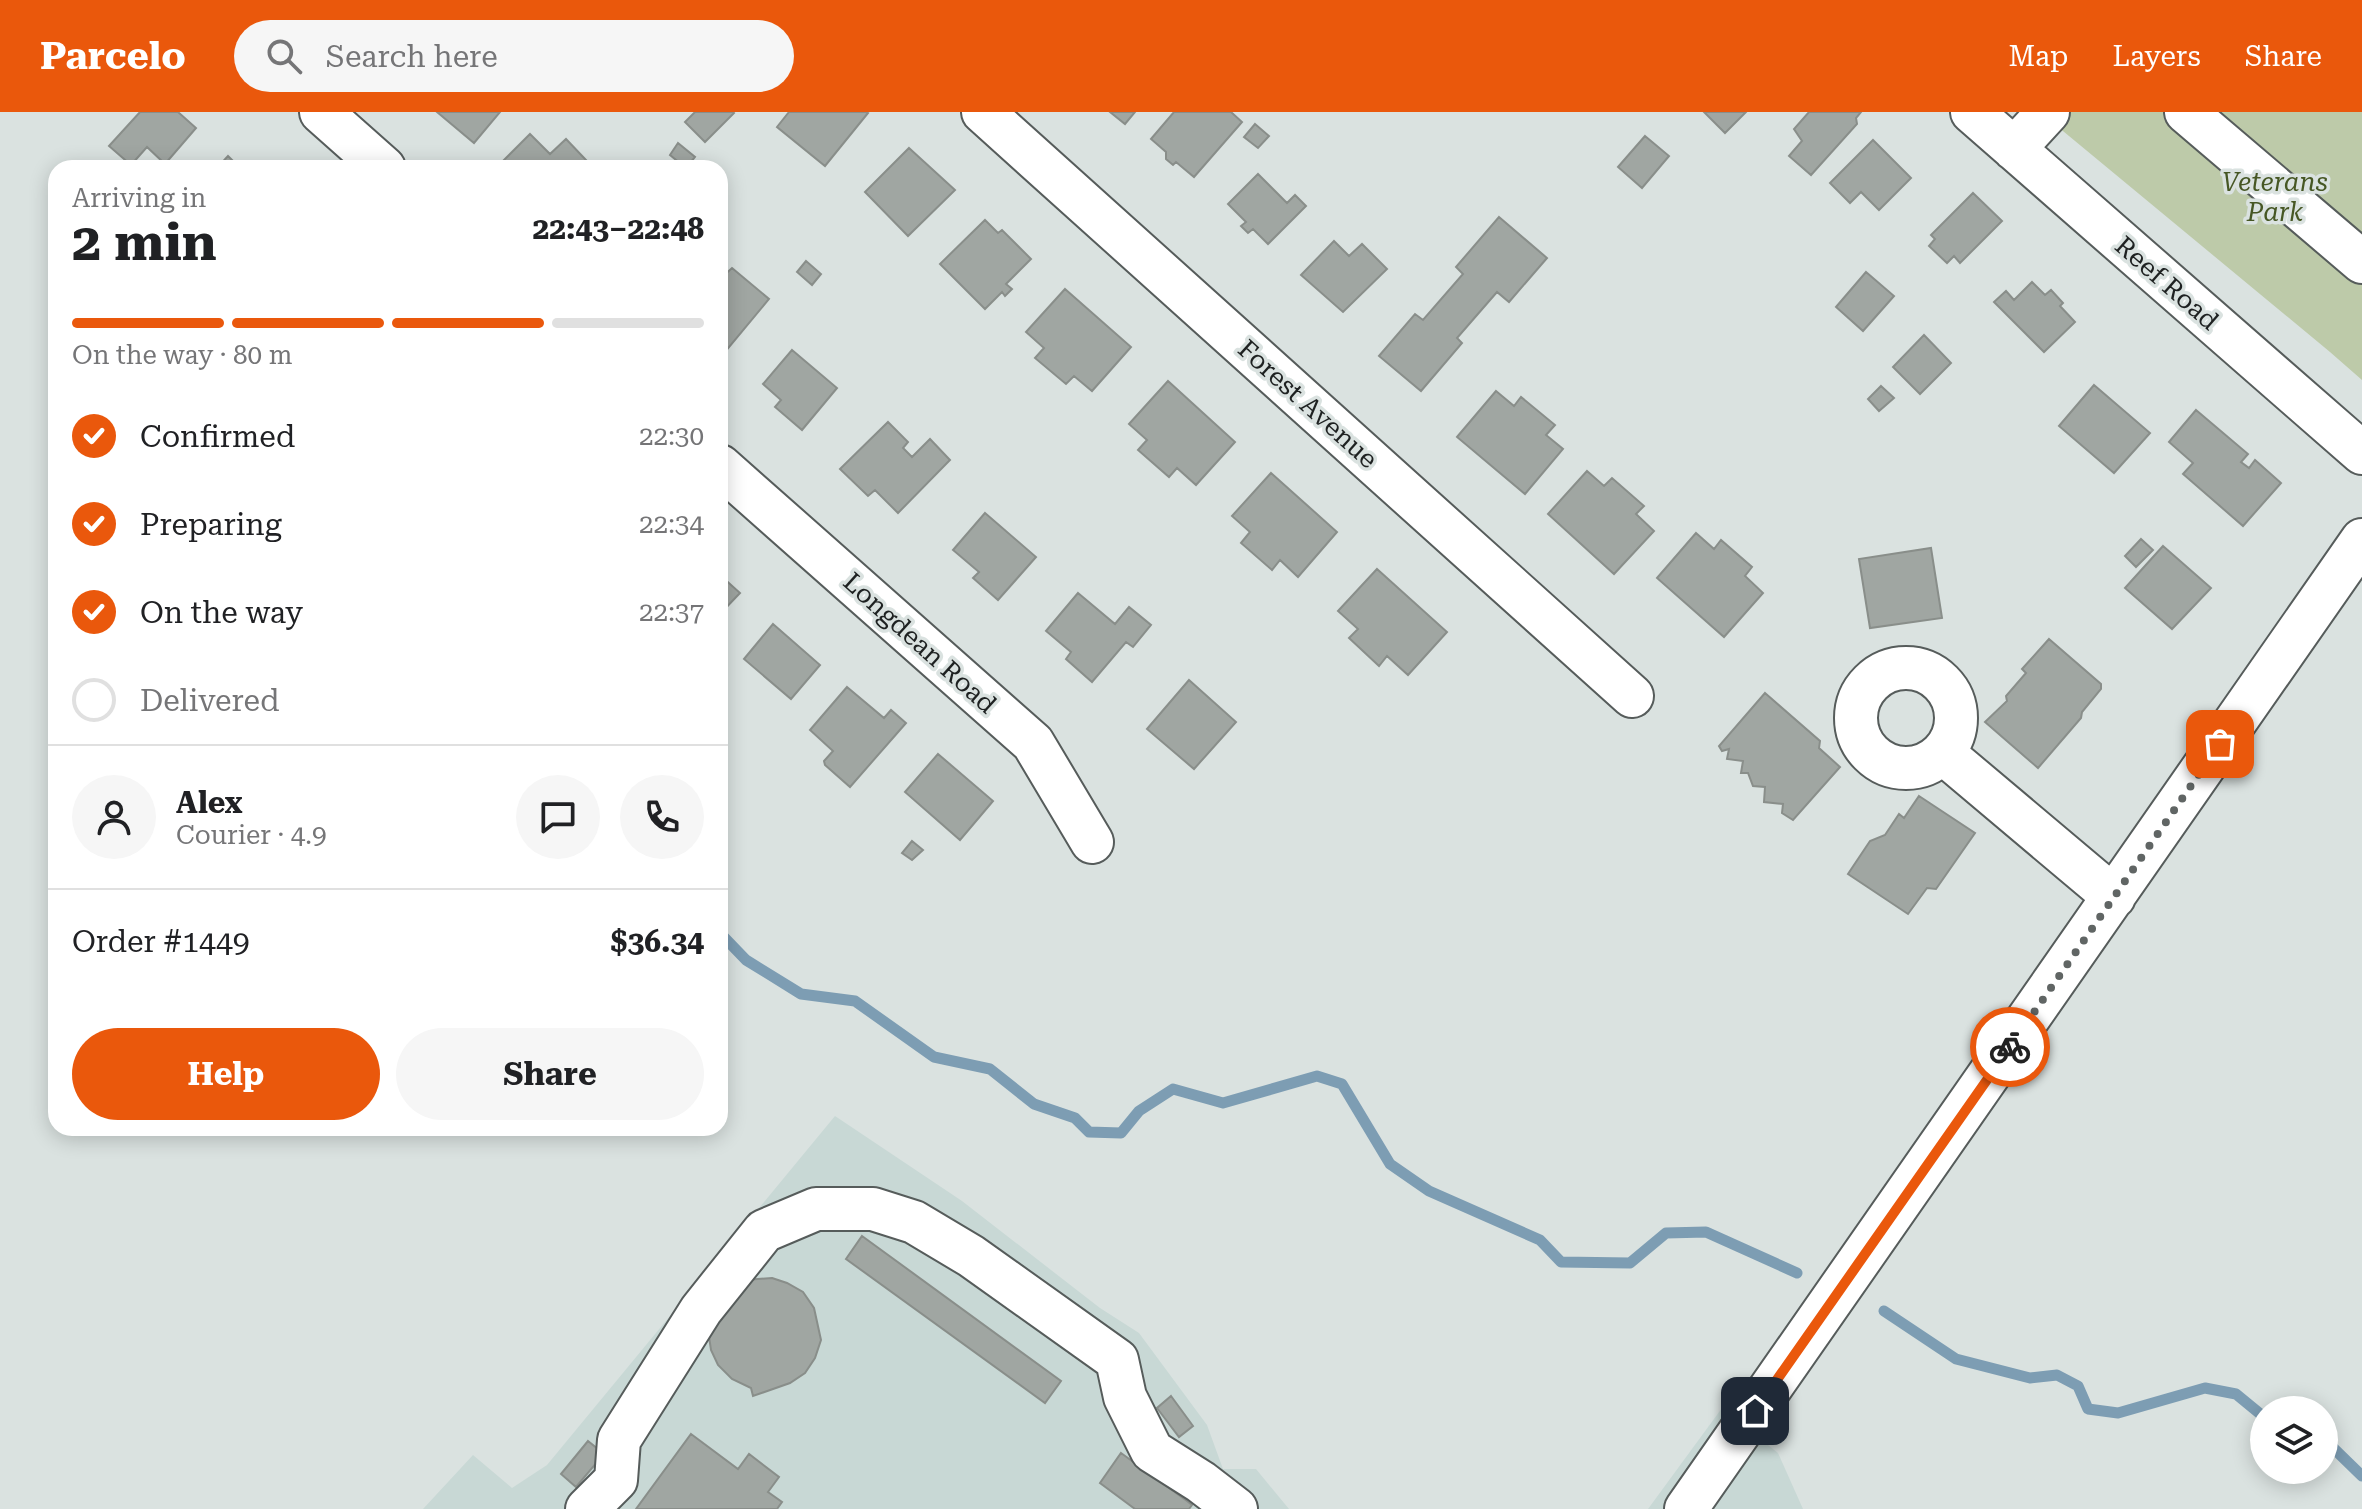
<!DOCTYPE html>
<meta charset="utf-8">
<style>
body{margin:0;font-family:"Roboto Serif",serif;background:#f6f6f6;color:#202124;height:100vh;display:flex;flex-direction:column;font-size:30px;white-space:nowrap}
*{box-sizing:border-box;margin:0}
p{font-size:26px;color:#757577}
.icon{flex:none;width:44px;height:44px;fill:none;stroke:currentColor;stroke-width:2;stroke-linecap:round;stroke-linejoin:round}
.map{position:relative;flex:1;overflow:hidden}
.side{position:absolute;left:48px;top:48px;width:680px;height:976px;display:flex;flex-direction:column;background:#fff;border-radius:24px;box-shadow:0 4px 20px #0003}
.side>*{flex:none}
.fabs{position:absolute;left:2250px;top:1284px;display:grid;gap:16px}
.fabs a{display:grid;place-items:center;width:88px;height:88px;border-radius:50%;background:#fff;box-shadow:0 4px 20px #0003;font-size:40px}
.pin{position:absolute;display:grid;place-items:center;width:68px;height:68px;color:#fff;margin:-34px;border-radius:16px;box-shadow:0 4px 12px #0006}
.courier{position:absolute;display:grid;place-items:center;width:80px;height:80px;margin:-40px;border:6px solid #ea580c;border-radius:50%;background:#fff;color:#222;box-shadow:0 2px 10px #0007}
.overview em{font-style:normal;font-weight:700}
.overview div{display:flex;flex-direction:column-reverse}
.overview{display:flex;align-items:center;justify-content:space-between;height:136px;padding:0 24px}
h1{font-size:52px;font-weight:700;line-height:60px}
.bar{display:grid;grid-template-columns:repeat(4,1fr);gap:12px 8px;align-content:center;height:96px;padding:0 24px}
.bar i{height:10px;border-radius:6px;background:#e0e0e0}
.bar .current{background:#ea580c}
.bar p{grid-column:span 4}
.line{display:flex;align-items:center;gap:20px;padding:0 24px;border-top:2px solid #e0e0e0}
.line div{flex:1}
.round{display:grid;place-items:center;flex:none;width:84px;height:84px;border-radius:42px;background:#f6f6f6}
ol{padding:0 24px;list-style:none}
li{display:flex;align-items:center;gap:24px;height:88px}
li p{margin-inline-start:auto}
li .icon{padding:8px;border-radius:50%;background:#ea580c;color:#fff;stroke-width:4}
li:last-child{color:#757577}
li i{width:44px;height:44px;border:4px solid #e0e0e0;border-radius:50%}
.primary-button{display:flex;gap:16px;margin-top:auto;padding:16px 24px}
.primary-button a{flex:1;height:92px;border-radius:48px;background:#ea580c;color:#fff;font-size:32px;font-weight:700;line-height:92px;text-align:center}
.primary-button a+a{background:#f6f6f6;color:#202124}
header{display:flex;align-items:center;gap:48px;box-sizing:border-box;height:112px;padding:0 40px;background:#ea580c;color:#fff}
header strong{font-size:38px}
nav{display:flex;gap:44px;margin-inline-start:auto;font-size:28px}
.search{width:560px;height:72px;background:#f6f6f6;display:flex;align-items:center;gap:20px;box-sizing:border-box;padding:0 28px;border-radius:44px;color:#757577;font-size:30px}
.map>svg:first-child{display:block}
.built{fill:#c8d8d5}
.green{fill:#bdcaa9}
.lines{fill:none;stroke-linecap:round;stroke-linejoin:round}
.stream{stroke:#7d9db3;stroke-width:11}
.building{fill:#a0a6a2;stroke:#898e8a;stroke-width:2}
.minor-casing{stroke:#565c5b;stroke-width:46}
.minor{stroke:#fff;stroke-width:42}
.done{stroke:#606564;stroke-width:8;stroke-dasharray:0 14.4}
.route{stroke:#ea580c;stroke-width:10}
.labels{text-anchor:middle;stroke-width:7;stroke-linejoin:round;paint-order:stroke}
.park-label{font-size:26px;font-style:italic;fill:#465724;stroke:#dae2e0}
.street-label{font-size:26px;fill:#1e2121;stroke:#dae2e0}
</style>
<header>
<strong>Parcelo</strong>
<div class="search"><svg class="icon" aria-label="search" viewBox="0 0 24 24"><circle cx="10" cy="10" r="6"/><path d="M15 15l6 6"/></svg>Search here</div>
<nav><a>Map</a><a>Layers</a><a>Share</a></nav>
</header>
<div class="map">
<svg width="2362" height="1397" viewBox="0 0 2362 1397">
<rect width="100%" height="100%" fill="#dae2e0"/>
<path class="built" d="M835 1004 962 1089 1100 1196 1139 1221 1207 1313 1223 1357H1256L1289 1397H423L473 1343 512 1376 547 1353Z
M1722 1296 1778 1341 1803 1397H1648Z"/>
<path class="green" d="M2040 0H2362V268L2330 240Z"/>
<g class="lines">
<path class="stream" d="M720 821 746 848 801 882 855 889 934 945 990 957 1034 992 1075 1006 1089 1020 1121 1021 1139 999 1173 977 1223 991 1317 964 1342 972 1390 1052 1429 1079 1540 1128 1561 1150 1630 1151 1666 1121 1706 1120 1797 1161
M1884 1199 1956 1247 2030 1266 2057 1263 2078 1274 2088 1297 2118 1301 2205 1276 2236 1282 2264 1305
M2324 1327 2362 1364"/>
</g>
<path class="building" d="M140 0H178L196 16 165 52 147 35 131 53 109 34Z
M437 0H500L474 31Z
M695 0H733L734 1 705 30 685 10Z
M789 0H866L868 1 825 54 777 15Z
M1110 0H1135L1125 12Z
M1174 0H1231L1242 10 1194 65 1176 50 1173 53 1166 47V40L1151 27Z
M1704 0H1746L1725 21Z
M1809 0H1861L1856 6 1857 12 1811 63 1789 44 1802 29 1794 17Z
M1255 12 1269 24 1258 36 1244 25Z
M530 22 550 42 566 27 586 48 578 56H502L499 53Z
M1645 24 1669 44 1642 76 1618 55Z
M1873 28 1911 66 1879 98 1861 80 1850 91 1830 71Z
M678 31 695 45 686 56 670 43Z
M909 36 955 78 908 124 865 80Z
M228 44 240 56H217Z
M1258 62 1287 91 1295 83 1306 94 1268 132 1253 117 1248 121 1241 114 1246 110 1228 92Z
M1973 81 2002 109 1960 151 1954 144 1947 151 1929 134 1935 127 1931 123Z
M1499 105 1547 146 1509 190 1497 180 1457 226 1462 231 1421 279 1379 244 1415 202 1423 208 1463 162 1456 155Z
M985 108 998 121 1002 118 1031 147 1006 172 1012 177 1005 184 1002 180 985 197 940 152Z
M1334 129 1349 144 1362 132 1387 157 1343 200 1301 163Z
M806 149 821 162 812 173 797 160Z
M732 156 769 187 720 246V167Z
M1866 160 1894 184 1863 219 1836 195Z
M2032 170 2045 183 2051 178 2063 191 2060 194 2075 210 2044 240 1994 190 2006 179 2014 188Z
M1065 177 1131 235 1092 279 1074 264 1066 272 1035 246 1044 236 1026 220Z
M1924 223 1951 251 1920 282 1893 255Z
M792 238 837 276 802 318 775 295 781 288 763 272Z
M1168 269 1235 330 1196 373 1177 356 1169 365 1138 338 1147 328 1129 312Z
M2094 273 2150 321 2114 361 2059 314Z
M1881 274 1894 286 1879 299 1868 287Z
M1496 279 1514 294 1521 285 1555 313 1546 323 1563 337 1525 382 1457 325Z
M2196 298 2248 342 2241 350 2249 356 2255 348 2281 371 2243 414 2183 362 2193 351 2169 330Z
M888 310 908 330 903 336 912 345 930 327 950 348 898 401 875 378 868 384 840 357Z
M1587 359 1604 374 1612 366 1644 394 1636 402 1654 419 1614 462 1548 402Z
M1271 361 1337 420 1298 465 1280 448 1272 458 1241 431 1250 420 1232 404Z
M985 401 1036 445 998 488 973 466 979 460 953 438Z
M1696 421 1714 437 1721 428 1752 455 1745 464 1763 481 1724 525 1657 466Z
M2141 427 2153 438 2136 455 2125 444Z
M2163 434 2211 476 2172 517 2125 476Z
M1931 436 1942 506 1870 516 1859 447Z
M1377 457 1447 520 1408 563 1387 544 1379 554 1349 526 1358 517 1338 499Z
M720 463 740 481 720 502Z
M1078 481 1115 512 1129 495 1151 513 1133 535 1126 530 1092 570 1066 547 1071 540 1046 519Z
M773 512 820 553 791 587 744 547Z
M2049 527 2101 572V577L2082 600 2081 606 2038 656 1985 610 2007 589 2006 584 2026 561 2022 557Z
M1189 568 1236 610 1194 657 1147 617Z
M847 575 884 606 891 598 906 611 850 675 825 653 824 649 833 639 810 618Z
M1765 581 1820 629 1819 636 1840 655 1793 708 1782 701 1783 692 1764 690 1765 675 1753 674 1748 661H1741L1743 649 1727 647 1729 637 1722 639 1719 634Z
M938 642 993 689 960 728 905 680Z
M1919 684 1975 721 1936 777 1927 776 1908 802 1848 762 1870 729 1885 723 1899 702 1904 706Z
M912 729 923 738 912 748 902 741Z
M862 1124 1061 1269 1045 1291 846 1147Z
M772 1166 787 1171 803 1180 814 1196 821 1228 815 1246 805 1261 790 1271 753 1284 751 1276 732 1267 718 1253 711 1238 708 1218 746 1168Z
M1171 1284 1193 1314 1179 1325 1157 1296Z
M691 1322 738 1357 749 1342 779 1365 768 1380 782 1390 777 1397H636Z
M588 1329 604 1342 576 1375 561 1362Z
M1121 1341 1187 1389 1192 1393 1189 1397H1135L1100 1371Z"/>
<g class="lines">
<g class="minor-casing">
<path id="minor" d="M321 0 384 56
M983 0 1632 584
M1972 0 2362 341
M2186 0 2362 150
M2014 37 2048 0
M720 354 1033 631 1092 730
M1856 606a50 50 0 1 1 100 0a50 50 0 1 1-100 0Z
M1943 641 2114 785
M587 1397 616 1368 619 1328 701 1198 764 1119 816 1097H873L914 1110 971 1144 1117 1248 1125 1285 1152 1339 1201 1370 1236 1397
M1686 1397 2362 428"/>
</g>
<use href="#minor" class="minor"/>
</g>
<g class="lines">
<path class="done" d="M2010 935 2220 632"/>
<path class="route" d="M1755 1299 2010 935"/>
</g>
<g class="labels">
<g class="park-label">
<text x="2275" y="79">Veterans<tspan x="2275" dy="30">Park</tspan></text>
</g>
<g class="street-label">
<text transform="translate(2167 171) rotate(41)" y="9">Reef Road</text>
<text transform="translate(1308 292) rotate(42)" y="9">Forest Avenue</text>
<text transform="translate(920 531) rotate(42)" y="9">Longdean Road</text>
</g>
</g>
</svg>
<div class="fabs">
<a><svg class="icon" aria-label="layers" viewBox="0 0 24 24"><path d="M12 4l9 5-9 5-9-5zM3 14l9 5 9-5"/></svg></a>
</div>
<div class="pin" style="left:2220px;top:632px;background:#ea580c"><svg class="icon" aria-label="bag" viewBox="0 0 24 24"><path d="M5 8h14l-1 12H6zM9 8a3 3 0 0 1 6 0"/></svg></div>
<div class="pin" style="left:1755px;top:1299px;background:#1f2937"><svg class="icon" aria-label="home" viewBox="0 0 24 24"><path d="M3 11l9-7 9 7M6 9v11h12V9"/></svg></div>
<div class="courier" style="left:2010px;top:935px"><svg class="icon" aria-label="bike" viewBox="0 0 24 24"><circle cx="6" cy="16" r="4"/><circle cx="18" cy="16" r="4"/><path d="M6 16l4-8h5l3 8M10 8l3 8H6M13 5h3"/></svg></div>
<section class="side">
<div class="overview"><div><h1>2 min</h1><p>Arriving in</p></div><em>22:43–22:48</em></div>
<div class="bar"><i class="current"></i><i class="current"></i><i class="current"></i><i></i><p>On the way · 80 m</p></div>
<ol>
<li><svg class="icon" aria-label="check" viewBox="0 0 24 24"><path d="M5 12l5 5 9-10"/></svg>Confirmed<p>22:30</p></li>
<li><svg class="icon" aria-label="check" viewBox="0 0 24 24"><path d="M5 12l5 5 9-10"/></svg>Preparing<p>22:34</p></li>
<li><svg class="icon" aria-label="check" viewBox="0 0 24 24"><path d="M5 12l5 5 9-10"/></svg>On the way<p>22:37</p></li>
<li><i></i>Delivered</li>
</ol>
<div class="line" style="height:144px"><a class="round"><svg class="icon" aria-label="person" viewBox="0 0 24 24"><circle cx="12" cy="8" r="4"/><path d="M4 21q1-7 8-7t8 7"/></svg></a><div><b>Alex</b><p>Courier · 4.9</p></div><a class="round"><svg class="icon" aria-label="chat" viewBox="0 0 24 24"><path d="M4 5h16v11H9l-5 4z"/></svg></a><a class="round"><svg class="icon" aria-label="phone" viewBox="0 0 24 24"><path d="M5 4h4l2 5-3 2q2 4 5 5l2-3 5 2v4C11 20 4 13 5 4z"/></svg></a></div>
<div class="line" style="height:104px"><div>Order #1449</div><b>$36.34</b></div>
<div class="primary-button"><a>Help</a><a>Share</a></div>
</section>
</div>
